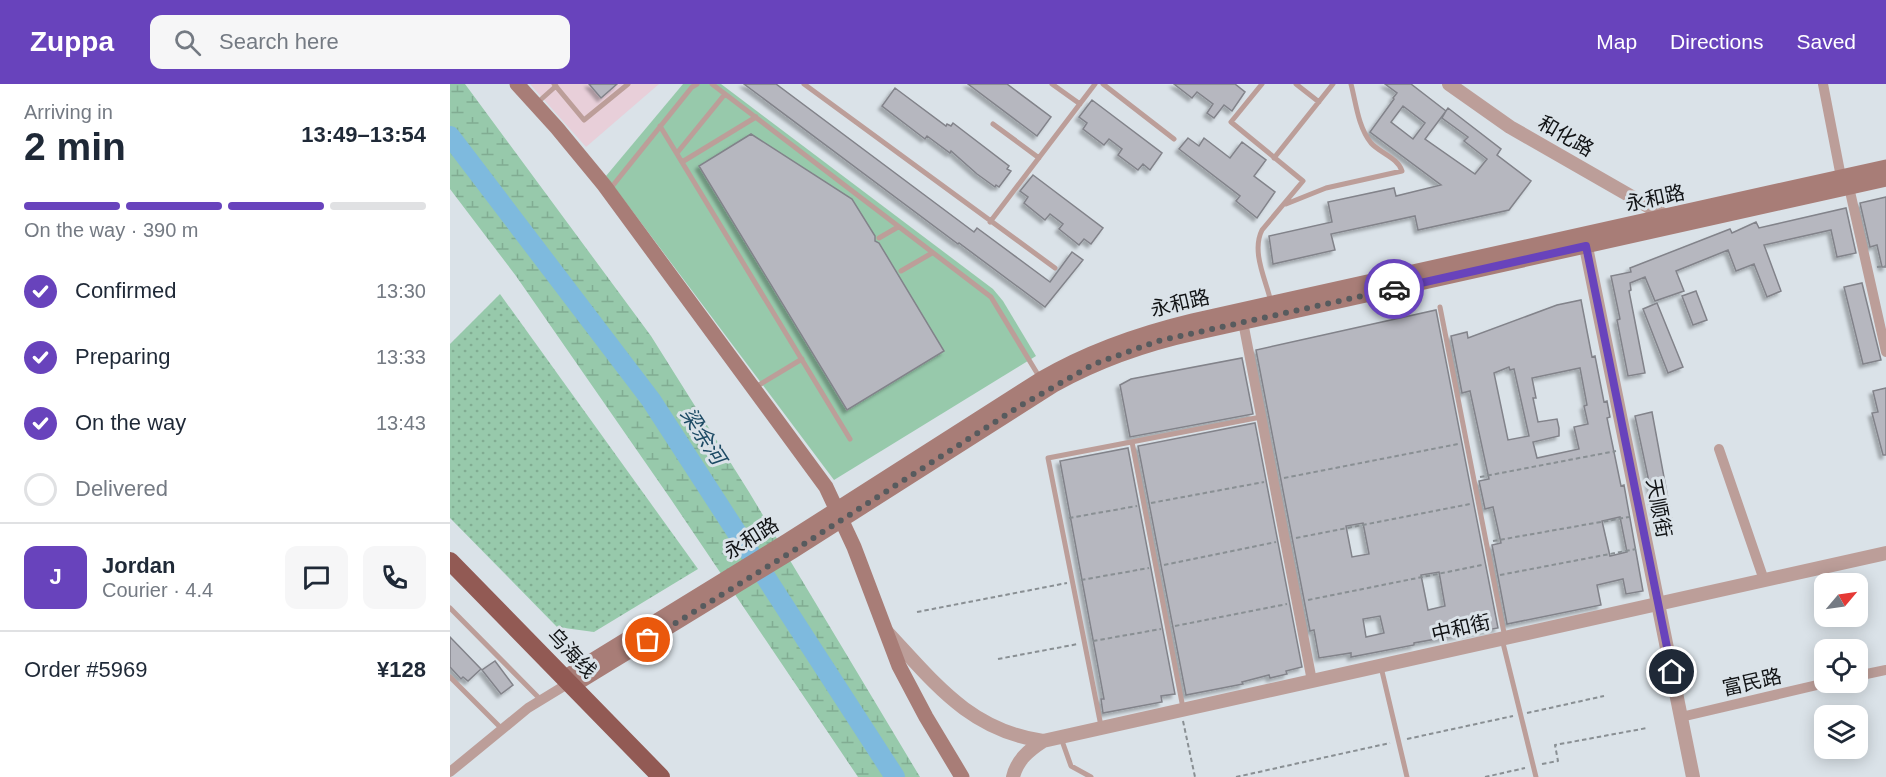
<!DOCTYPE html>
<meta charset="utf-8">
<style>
body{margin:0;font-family:Arial,"Noto Sans SC",sans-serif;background:#f6f6f7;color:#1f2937;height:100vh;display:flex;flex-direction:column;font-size:22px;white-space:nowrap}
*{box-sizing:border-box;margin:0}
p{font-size:20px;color:#747a83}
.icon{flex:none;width:33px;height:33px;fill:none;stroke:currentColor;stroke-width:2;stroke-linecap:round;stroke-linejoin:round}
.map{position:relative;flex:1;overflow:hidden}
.details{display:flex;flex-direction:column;background:#fff;width:450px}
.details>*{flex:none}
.needle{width:39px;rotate:61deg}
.tools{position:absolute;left:1364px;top:489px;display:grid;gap:12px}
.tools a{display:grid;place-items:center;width:54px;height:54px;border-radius:12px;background:#fff;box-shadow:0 3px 15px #0003;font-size:30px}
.pin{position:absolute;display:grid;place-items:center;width:51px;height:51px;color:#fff;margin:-26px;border:3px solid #fff;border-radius:50%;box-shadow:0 2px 6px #0007}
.courier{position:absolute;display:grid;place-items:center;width:60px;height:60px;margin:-30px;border:4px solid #6843bc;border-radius:50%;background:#fff;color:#222;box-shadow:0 2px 8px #0007}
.summary em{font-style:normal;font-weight:700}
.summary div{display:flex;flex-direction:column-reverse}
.summary{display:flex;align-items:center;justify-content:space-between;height:102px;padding:0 24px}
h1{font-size:39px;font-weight:700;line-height:45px}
.bar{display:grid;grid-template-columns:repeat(4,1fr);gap:9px 6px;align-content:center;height:72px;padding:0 24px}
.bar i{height:8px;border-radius:4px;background:#e0e1e3}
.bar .current{background:#6843bc}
.bar p{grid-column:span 4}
.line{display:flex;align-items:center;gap:15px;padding:0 24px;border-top:2px solid #e0e1e3}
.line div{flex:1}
.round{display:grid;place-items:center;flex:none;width:63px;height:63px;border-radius:12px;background:#f6f6f7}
ol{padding:0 24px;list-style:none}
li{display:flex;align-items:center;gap:18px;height:66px}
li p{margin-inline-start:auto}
li .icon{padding:6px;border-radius:50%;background:#6843bc;color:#fff;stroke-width:4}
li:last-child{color:#747a83}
li i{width:33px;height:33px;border:3px solid #e0e1e3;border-radius:50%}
header{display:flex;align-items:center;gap:36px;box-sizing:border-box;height:84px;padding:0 30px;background:#6843bc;color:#fff}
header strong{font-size:28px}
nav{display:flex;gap:33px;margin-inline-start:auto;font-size:21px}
.search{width:420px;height:54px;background:#f6f6f7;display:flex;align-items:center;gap:15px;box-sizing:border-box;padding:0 21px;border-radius:12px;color:#747a83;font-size:22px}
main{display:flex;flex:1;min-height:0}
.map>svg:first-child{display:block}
.commercial{fill:#e8cfd9}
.green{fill:url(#green-dots)}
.wetland{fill:url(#wetland-marsh)}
.pitch{fill:#97c9ab}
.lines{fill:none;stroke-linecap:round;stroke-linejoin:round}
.river{stroke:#7ebade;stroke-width:20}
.building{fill:#b6b7bf;stroke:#82838a;stroke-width:1.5;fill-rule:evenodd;filter:url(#shadow)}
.path{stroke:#898f93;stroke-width:2;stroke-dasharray:4.5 3;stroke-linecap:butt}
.service{stroke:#bc9e99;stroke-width:5}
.minor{stroke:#bc9e99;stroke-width:10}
.tertiary{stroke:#bc9e99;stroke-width:14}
.secondary{stroke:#a87d77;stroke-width:15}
.trunk{stroke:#925a54;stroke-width:18}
.done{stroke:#575b5e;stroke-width:6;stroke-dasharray:0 10.8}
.route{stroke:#6843bc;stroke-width:8}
.labels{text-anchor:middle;stroke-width:6;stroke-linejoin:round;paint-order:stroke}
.street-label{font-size:20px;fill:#101214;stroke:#dae2e8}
.water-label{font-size:21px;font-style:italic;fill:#1c4a64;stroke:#dae2e8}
</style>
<header>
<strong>Zuppa</strong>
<div class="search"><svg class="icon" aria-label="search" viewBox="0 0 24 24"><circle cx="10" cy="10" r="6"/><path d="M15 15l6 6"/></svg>Search here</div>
<nav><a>Map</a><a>Directions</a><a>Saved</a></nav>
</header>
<main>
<section class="details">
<div class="summary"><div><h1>2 min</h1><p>Arriving in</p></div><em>13:49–13:54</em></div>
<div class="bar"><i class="current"></i><i class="current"></i><i class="current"></i><i></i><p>On the way · 390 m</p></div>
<ol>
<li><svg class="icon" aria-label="check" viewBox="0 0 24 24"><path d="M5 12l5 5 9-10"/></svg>Confirmed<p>13:30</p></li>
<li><svg class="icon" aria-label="check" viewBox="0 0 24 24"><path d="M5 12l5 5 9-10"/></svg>Preparing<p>13:33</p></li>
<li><svg class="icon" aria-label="check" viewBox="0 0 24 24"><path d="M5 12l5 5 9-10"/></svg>On the way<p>13:43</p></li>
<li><i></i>Delivered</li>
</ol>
<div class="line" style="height:108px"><b class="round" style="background:#6843bc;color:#fff">J</b><div><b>Jordan</b><p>Courier · 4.4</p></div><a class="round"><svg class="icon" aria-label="chat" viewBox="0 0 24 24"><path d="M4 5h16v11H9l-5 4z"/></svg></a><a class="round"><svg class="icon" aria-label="phone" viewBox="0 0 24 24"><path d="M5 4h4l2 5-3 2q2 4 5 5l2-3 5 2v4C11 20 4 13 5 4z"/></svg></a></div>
<div class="line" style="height:78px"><div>Order #5969</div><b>¥128</b></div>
</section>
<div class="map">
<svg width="1436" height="693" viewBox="0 0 1436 693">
<defs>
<pattern id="green-dots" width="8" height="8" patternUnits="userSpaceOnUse" patternTransform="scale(1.5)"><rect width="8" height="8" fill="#97c9ab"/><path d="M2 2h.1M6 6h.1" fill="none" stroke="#81ac92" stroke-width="1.8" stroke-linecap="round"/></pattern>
<pattern id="wetland-marsh" width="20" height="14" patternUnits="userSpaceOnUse" patternTransform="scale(1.5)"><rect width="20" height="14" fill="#97c9ab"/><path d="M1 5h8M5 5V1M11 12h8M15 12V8" fill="none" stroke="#81ac92"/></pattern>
<filter id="shadow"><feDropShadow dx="-3.5" dy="3.5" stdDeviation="1.5" flood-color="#0004"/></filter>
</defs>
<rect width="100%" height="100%" fill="#dae2e8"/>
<path class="commercial" d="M80 0H209L136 63Z"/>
<path class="green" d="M50 210 248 485 144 548 107 543 0 434V260Z"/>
<path class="wetland" d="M0 0H15L201 252 299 408 470 693H408L220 414 66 192 0 105Z"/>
<path class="pitch" d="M233 0H271L543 205 553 217 586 272 384 396 156 92Z"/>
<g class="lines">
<path class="river" d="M0 52 201 316 445 693"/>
</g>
<path class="building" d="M139 0H167L151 14Z
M294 0H326L524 148 527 144 600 198 622 168 633 176 595 223 509 159 508 160Z
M518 0H557L601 33 587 52Z
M724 0H785L795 8 782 27 774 21 764 34 757 29 763 20 747 8 742 14Z
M935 0H961L996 27 998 24 1051 65 1047 71 1081 97 1059 126 968 146 965 132 881 150 885 166 823 180 819 152 882 138 878 118 944 104 946 112 991 101 920 48 944 15 943 14 947 9ZM953 22 975 39 963 55 941 38ZM996 27 992 34 1018 53 1014 57 1037 75 1025 90 975 55Z
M445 4 496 42 497 40 501 42 503 39 559 82 557 85 561 87 549 103 546 101 545 103 527 90 501 67 500 69 477 52 475 55 432 22Z
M642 16 712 69 700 86 693 80 688 86 668 71 672 65 659 55 654 61 633 45 637 39 629 33Z
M301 50 402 115 425 152V157L429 159 494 267 397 326 249 82Z
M738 54 749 62 754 54 780 74 792 58 816 76 804 92 825 108 807 134 786 117 790 112 729 65Z
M583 91 653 144 641 160 634 155 629 161 609 145 613 140 600 130 595 136 574 119 578 113 570 107Z
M1436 113V183H1432L1427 161 1420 163 1410 119Z
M1396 124 1406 169 1387 173 1381 146 1314 161 1331 207 1317 213 1304 180 1286 187 1278 166 1226 187 1234 207 1205 217 1195 193 1180 199 1181 206 1179 207 1195 289 1178 292 1167 236 1170 235 1161 192 1181 188 1180 184 1280 145 1282 149 1306 138 1309 144Z
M1412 199 1431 276 1413 280 1394 203Z
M1246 207 1257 236 1243 241 1232 212Z
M1131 216 1142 273 1145 272 1154 318 1157 317 1160 333 1157 334 1171 402 1174 401 1193 507 1176 510 1173 495 1147 501 1151 521 1057 540 1042 461 1051 459 1043 423 1035 425 1029 397 1039 395 1020 307 1012 309 1001 252 1017 248 1018 254 1107 221ZM1059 283 1060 286 1064 285 1079 352 1058 356 1044 289ZM1130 284 1137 321 1134 322 1138 340 1124 343 1129 365 1087 374 1083 358 1109 352V344L1107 335 1088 338 1083 314H1086L1082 294ZM1170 433 1177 468 1160 472 1152 437Z
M1207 219 1233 283 1218 289 1193 225Z
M986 226 1048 544 964 559V561L901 573V569L869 574 864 546 860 547 806 266ZM913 439 919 470 902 473 896 442ZM989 488 995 522 978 526 971 491ZM930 532 934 549 916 553 913 535Z
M792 274 803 330 680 353 670 301 681 295Z
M1436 304V371H1433L1422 329 1428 328 1423 307Z
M1202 328 1223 442 1209 445 1185 332Z
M805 339 852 583 836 587 837 590 820 594 819 591 792 598 793 600 736 611 688 362Z
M678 364 725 610 711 612 712 618 653 629 651 615H654L610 377Z
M0 553 31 585 18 597 13 593 11 595 0 583Z
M45 577 63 601 51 610 32 586Z"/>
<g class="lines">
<path class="path" d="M1427 183 1436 182
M1030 393 1166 367
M834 394 1008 360
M701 419 814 398
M619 434 687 422
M846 454 1020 420
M1043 457 1179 433
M714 481 826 458
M1050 491 1186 465
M631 496 699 484
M858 516 1032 481
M467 528 617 499
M725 542 837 520
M643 557 711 545
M548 575 628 560
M1077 629 1154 612
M733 637 745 693
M957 655 1063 632
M1092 680 1108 677 1105 661 1197 644
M786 693 940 659
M1035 693 1075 684"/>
<path class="service" d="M104 0 134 36 178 0
M262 0 541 213 590 294
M354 0 605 184
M602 0 630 20
M653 0 724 55
M812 0 781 38 853 97 812 146C801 168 816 196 821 218
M846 0 869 18
M87 19 106 2
M543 40 589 74
M210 42 400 355
M227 69 275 10
M824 74 883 0
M232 78 306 33
M160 105 242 3 247 0
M836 120 876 104 952 87C948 74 930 69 921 59 908 43 906 19 901 0
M540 138 645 0
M429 154 448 143
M451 187 482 169
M990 223 1055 554
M304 304 352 275
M682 358 733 624
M0 524 91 616
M1052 555 1086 693
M931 583 957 693
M0 593 52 645
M651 642 598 374 811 333
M611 654 621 682 641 693"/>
<path class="minor" d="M1373 0 1391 93
M1399 103 1436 268
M793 238 862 597
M1269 365 1314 496
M1407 592 1436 586
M1231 633 1380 598
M0 688 78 624 119 599"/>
<path class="tertiary" d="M999 0 1060 43 1217 133
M1136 163 1243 693
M437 548C485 599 519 646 593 657
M563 693C567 676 579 666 593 657L1436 469"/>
<path class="secondary" d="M67 0 107 44 154 101 376 403 404 463 449 582 476 633 512 693
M114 594 337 457 591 295C639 267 688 250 742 237L1436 83
M122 602 343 467 604 301C649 276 695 260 745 249L1436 95"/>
<path class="trunk" d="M0 477 211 693"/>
</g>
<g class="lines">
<path class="done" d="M198 556 343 467 570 322 644 280 708 257 944 205"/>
<path class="route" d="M944 205 1136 162 1222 588"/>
</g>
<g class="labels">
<g class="street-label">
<text transform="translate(1116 52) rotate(30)" y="7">和化路</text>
<text transform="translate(1205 114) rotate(-12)" y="7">永和路</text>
<text transform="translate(730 219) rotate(-13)" y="7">永和路</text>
<text transform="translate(1209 424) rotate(79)" y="7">天顺街</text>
<text transform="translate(301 454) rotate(-32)" y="7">永和路</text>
<text transform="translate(1011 544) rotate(-13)" y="7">中和街</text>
<text transform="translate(122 569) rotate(46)" y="7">乌海线</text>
<text transform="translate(1302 598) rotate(-13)" y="7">富民路</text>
</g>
<g class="water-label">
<text transform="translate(253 352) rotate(57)" y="7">梁余河</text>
</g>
</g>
</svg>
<div class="tools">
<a><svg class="needle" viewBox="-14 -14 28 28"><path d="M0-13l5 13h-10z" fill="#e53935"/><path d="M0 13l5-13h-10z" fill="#747a83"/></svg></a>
<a><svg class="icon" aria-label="locate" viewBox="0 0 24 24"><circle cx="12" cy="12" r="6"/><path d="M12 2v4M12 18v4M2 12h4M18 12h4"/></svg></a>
<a><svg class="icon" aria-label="layers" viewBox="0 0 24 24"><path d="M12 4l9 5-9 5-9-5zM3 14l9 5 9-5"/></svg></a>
</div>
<div class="pin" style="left:198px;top:556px;background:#ea580c"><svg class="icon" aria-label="bag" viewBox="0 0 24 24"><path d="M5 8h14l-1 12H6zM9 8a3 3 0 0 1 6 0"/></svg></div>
<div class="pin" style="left:1222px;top:588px;background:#1f2937"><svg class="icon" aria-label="home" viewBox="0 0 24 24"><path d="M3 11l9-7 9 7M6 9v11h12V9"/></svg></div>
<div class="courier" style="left:944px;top:205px"><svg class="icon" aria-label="car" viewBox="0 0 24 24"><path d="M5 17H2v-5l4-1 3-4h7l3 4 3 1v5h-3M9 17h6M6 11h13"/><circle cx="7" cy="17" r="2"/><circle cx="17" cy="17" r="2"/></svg></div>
</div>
</main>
